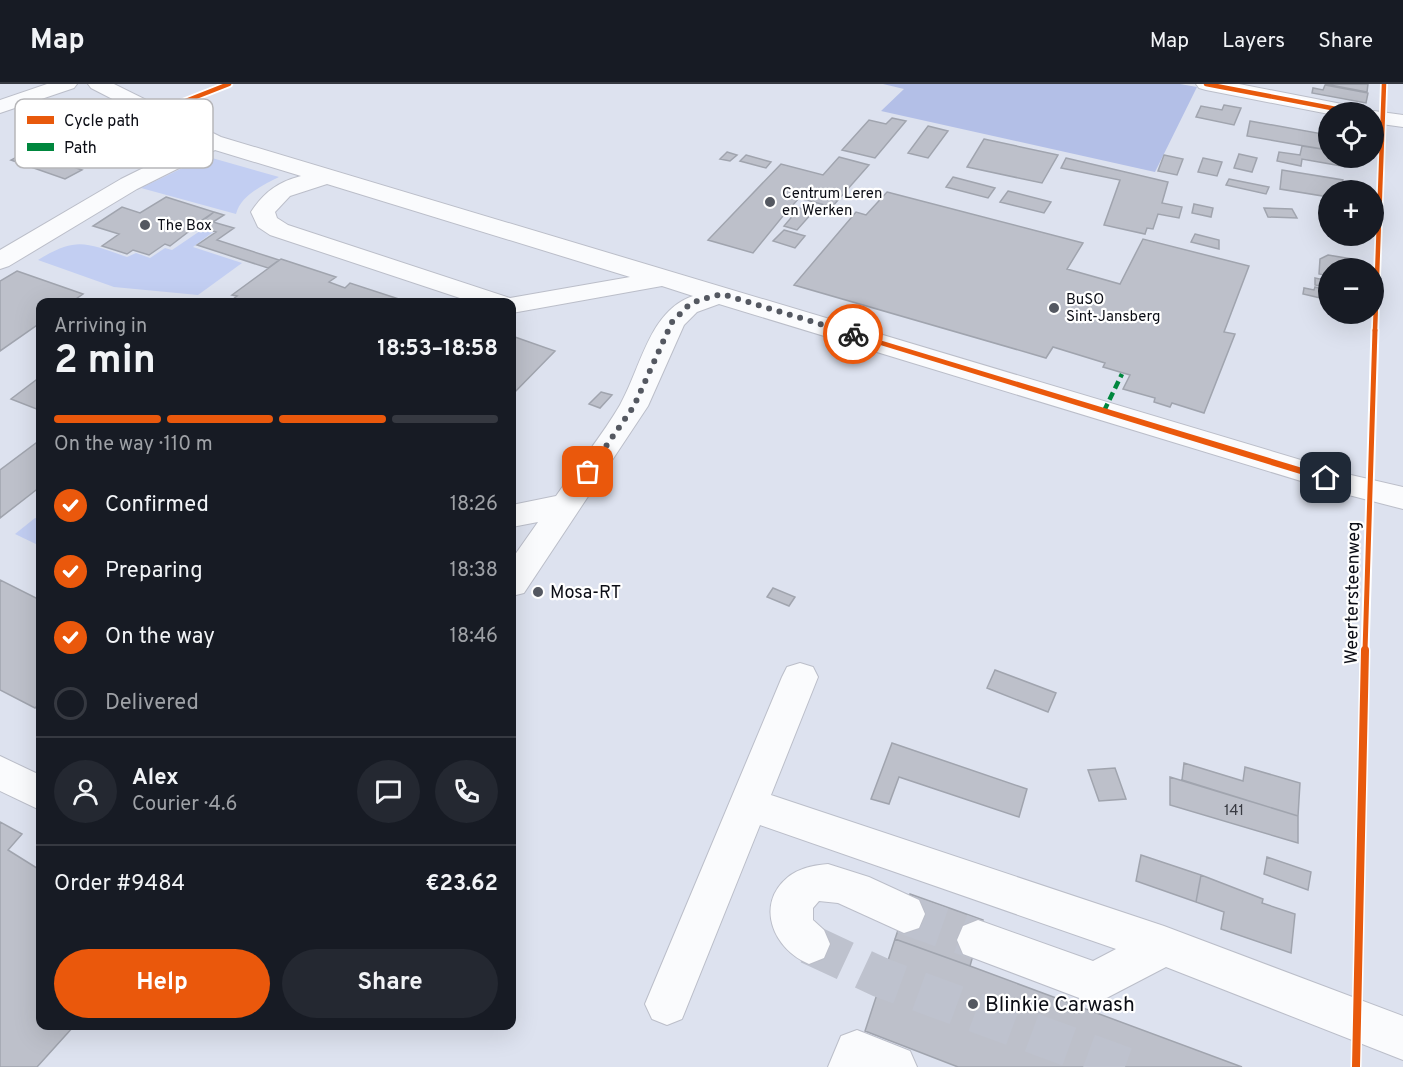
<!DOCTYPE html>
<meta charset="utf-8">
<style>
body{margin:0;font-family:Overpass,sans-serif;background:#242831;color:#f1f3f6;height:100vh;display:flex;flex-direction:column;font-size:22px;white-space:nowrap}
*{box-sizing:border-box;margin:0}
p{font-size:20px;color:#9ea1a6}
.icon{flex:none;width:33px;height:33px;fill:none;stroke:currentColor;stroke-width:2;stroke-linecap:round;stroke-linejoin:round}
.map{position:relative;flex:1;overflow:hidden}
.details{position:absolute;left:36px;top:214px;width:480px;height:732px;display:flex;flex-direction:column;background:#171b24;border-radius:12px;box-shadow:0 6px 24px #0002}
.details>*{flex:none}
.buttons{position:absolute;left:1318px;top:18px;display:grid;gap:12px}
.buttons a{display:grid;place-items:center;width:66px;height:66px;border-radius:50%;background:#171b24;box-shadow:0 6px 24px #0002;font-size:30px}
.pin{position:absolute;display:grid;place-items:center;width:51px;height:51px;color:#fff;margin:-26px;border-radius:12px;box-shadow:0 3px 9px #0006}
.courier{position:absolute;display:grid;place-items:center;width:60px;height:60px;margin:-30px;border:4px solid #ea580c;border-radius:50%;background:#fff;color:#222;box-shadow:0 2px 8px #0007}
.summary em{font-style:normal;font-weight:700}
.summary div{display:flex;flex-direction:column-reverse}
.summary{display:flex;align-items:center;justify-content:space-between;height:102px;padding:0 18px}
h1{font-size:39px;font-weight:700;line-height:45px}
.bar{display:grid;grid-template-columns:repeat(4,1fr);gap:9px 6px;align-content:center;height:72px;padding:0 18px}
.bar i{height:8px;border-radius:4px;background:#363941}
.bar .on{background:#ea580c}
.bar p{grid-column:span 4}
.line{display:flex;align-items:center;gap:15px;padding:0 18px;border-top:2px solid #363941}
.line div{flex:1}
.round{display:grid;place-items:center;flex:none;width:63px;height:63px;border-radius:32px;background:#242831}
ol{padding:0 18px;list-style:none}
li{display:flex;align-items:center;gap:18px;height:66px}
li p{margin-inline-start:auto}
li .icon{padding:6px;border-radius:50%;background:#ea580c;color:#fff;stroke-width:4}
li:last-child{color:#9ea1a6}
li i{width:33px;height:33px;border:3px solid #363941;border-radius:50%}
.action{display:flex;gap:12px;margin-top:auto;padding:12px 18px}
.action a{flex:1;height:69px;border-radius:36px;background:#ea580c;color:#fff;font-size:24px;font-weight:700;line-height:69px;text-align:center}
.action a+a{background:#242831;color:#f1f3f6}
header{display:flex;align-items:center;gap:36px;box-sizing:border-box;height:84px;padding:0 30px;background:#171b24;border-bottom:2px solid #363941}
header strong{font-size:28px}
nav{display:flex;gap:33px;margin-inline-start:auto;font-size:21px}
.map>svg:first-child{display:block}
.green{fill:#c2cef2}
.forest{fill:#b3bfe7}
.building{fill:#bdc0ca;stroke:#a0a4ae;stroke-width:1.5}
.lines{fill:none;stroke-linecap:round;stroke-linejoin:round}
.minor-tunnel{stroke:#bec2ce;stroke-width:40;stroke-dasharray:40 20;stroke-linecap:butt}
.minor-casing{stroke:#bbbec9;stroke-width:2}
.minor{fill:#fafbfd;fill-rule:evenodd}
.quiet{stroke:#00873e;stroke-width:4.5;stroke-dasharray:8 4.5;stroke-linecap:butt}
.cycleway-far2-casing{stroke:#fff;stroke-width:8}
.cycleway-far1-casing{stroke:#fff;stroke-width:9}
.cycleway-casing{stroke:#fff;stroke-width:11}
.cycleway-far2{stroke:#e8590c;stroke-width:4.5}
.cycleway-far1{stroke:#e8590c;stroke-width:5}
.cycleway{stroke:#e8590c;stroke-width:8}
.route{fill:#ea580c}
.done{stroke:#545861;stroke-width:6;stroke-dasharray:0 10.8}
.poi-dot{fill:#545861;stroke:#fff;stroke-width:2}
.labels{text-anchor:middle;stroke-width:4.5;stroke-linejoin:round;paint-order:stroke}
.far-poi-label{font-size:15px;fill:#0b0d15;stroke:#fff;text-anchor:start}
.number-label{font-size:15px;fill:#383a42}
.poi-label{font-size:18px;fill:#0b0d15;stroke:#fff;text-anchor:start}
.street-label{font-size:18px;fill:#0b0d15;stroke:#fff}
.near-poi-label{font-size:21px;fill:#0b0d15;stroke:#fff;text-anchor:start}
.key{fill:#fff;stroke:#b6b6b9;stroke-width:1.5}
.key-label{font-size:16px;fill:#0b0d15}
</style>
<header>
<strong>Map</strong>
<nav><a>Map</a><a>Layers</a><a>Share</a></nav>
</header>
<div class="map">
<svg width="1403" height="983" viewBox="0 0 1403 983">
<rect width="100%" height="100%" fill="#dde2ef"/>
<path class="green" d="M212 74 279 93C263 101 241 111 236 130L141 104 197 77Z
M203 145 213 148 193 163 242 179 198 211 114 203 38 176C77 152 86 159 127 173L136 169 150 174 165 164 172 166Z
M35 434 40 436V462L15 450Z"/>
<path class="forest" d="M883 0H1180L1197 3 1155 88 881 27 904 5Z"/>
<path class="building" d="M1325 0H1368L1367 8Z
M1325 1 1368 9 1366 19 1312 9 1313 4 1323 6Z
M1224 21 1241 24 1234 41 1196 33 1201 22 1222 26Z
M892 34 906 37 875 74 842 66 869 36 886 40Z
M1250 37 1323 50 1322 65 1247 52Z
M928 42 948 47 928 74 908 69Z
M984 55 1058 71 1042 99 967 83Z
M1302 62 1329 66V74H1342V82L1302 75 1301 82 1277 77 1279 68 1300 71Z
M28 67 82 86 65 95 11 76Z
M727 68 737 71 730 77 720 75Z
M1239 70 1257 74 1252 88 1234 84Z
M746 71 771 78 766 84 740 77Z
M1164 71 1183 75 1177 91 1158 87Z
M839 73 869 81 832 123 799 114 792 122 813 128 797 146 784 142 795 129 787 127 753 169 708 156 781 80 823 91Z
M1066 74 1168 98 1162 119 1182 123 1179 134 1158 130 1153 145 1147 144 1145 150 1104 141 1120 96 1061 84Z
M1203 74 1222 78 1217 92 1198 88Z
M1282 86 1343 96 1342 106H1329V113L1280 105Z
M953 93 995 104 988 114 946 103Z
M1229 95 1269 103 1266 110 1226 101Z
M1008 107 1051 118 1044 129 1000 118Z
M887 108 1083 159 1067 185 1120 200 1143 155 1249 182 1224 248 1235 250 1204 329 1172 319 1170 323 1154 318 1155 314 1123 305 1130 291 1103 283 1105 279 1053 263 1046 274 794 201 856 128 866 131Z
M166 113 214 128 170 162 165 160 149 171 133 166 127 170 102 162 119 150 93 142 122 123 140 129Z
M1194 120 1213 124 1211 133 1192 129Z
M1264 124 1292 125 1297 134 1268 133Z
M214 128 224 131 213 138 234 144 217 156 279 176 268 184 197 161 216 148 195 141Z
M784 146 805 152 795 164 773 157Z
M1195 150 1219 156V165L1191 158Z
M1328 171 1358 176V184H1329V192L1319 190 1320 175Z
M281 175 336 193 329 198 345 204 350 199 411 219H228L237 212 232 211Z
M17 187 83 210 70 219H40V239L0 267V197Z
M1315 194 1329 197V204L1315 201Z
M1315 203 1329 207V216L1303 210 1304 204 1314 206Z
M512 252 555 267 512 311Z
M40 293 39 326 11 315Z
M601 308 612 311 600 324 589 320Z
M40 356V403L0 434V386Z
M0 496 40 516V619L35 624 0 606Z
M773 504 795 513 789 522 767 513Z
M995 586 1056 609 1048 628 987 604Z
M892 659 1027 705 1019 733 899 693 889 720 871 715Z
M1184 679 1243 697 1245 683 1300 699 1298 732 1182 696Z
M1115 684 1126 715 1099 717 1088 686Z
M1170 693 1298 732V759L1170 721Z
M0 738 22 750 8 766 40 786V942H74L37 983H0Z
M1141 771 1201 791 1196 818 1136 797Z
M1267 773 1311 788 1308 806 1264 790Z
M1201 791 1263 815 1262 819 1295 830 1291 869 1221 845 1224 828 1196 818Z
M910 810 983 836 970 882 895 855Z
M895 855 970 882 1242 983H958L865 947Z"/>
<g class="lines">
<path class="minor-tunnel" d="M904 830 978 856
M809 860 882 894 1125 983"/>
<g class="minor-casing">
<path id="minor" d="M47 0H77L74 4 0 29V16Z
M88 0H114L221 53 1351 391 1403 403V425L1337 408 719 220 697 228 684 241 648 322 524 509 512 512V475L538 438 512 443V421L556 412C577 382 602 352 620 321 641 284 649 227 693 212L662 202 512 229V219H475L270 151 258 143 251 128C264 108 278 98 301 92L215 66 137 105 9 182 0 185V166L121 95 196 58 91 4ZM327 100 630 193 510 214 288 141 277 134 275 128 290 112Z
M1196 0H1239L1352 22 1360 23 1363 28 1329 30 1206 6 1199 4Z
M1374 27 1403 31V43L1374 39V28H1366Z
M800 579 813 583 818 593 771 711 1164 842 1403 932V976L1166 883 1095 920 963 870 957 856 963 842 978 836 1093 877 1116 865 760 741 682 935 667 941 652 935 645 920 782 593 787 583Z
M0 672 40 691V726L0 707Z
M828 780 869 793 919 816 925 830 919 844 904 849 838 819 819 817 813 824V836L824 846 830 860 824 874 809 880C774 866 754 821 788 793 799 784 815 781 828 780Z
M857 946 910 967 917 983H828L841 952Z"/>
</g>
<use href="#minor" class="minor"/>
<path class="quiet" d="M1104 327 1122 290"/>
<g class="cycleway-far2-casing">
<path id="cycleway-far2" d="M1206 0 1352 28
M155 29 229 0
M1375 247 1384 0"/>
</g>
<g class="cycleway-far1-casing">
<path id="cycleway-far1" d="M1365 567 1375 246"/>
</g>
<g class="cycleway-casing">
<path id="cycleway" d="M1356 983 1365 566"/>
</g>
<use href="#cycleway-far2" class="cycleway-far2"/>
<use href="#cycleway-far1" class="cycleway-far1"/>
<use href="#cycleway" class="cycleway"/>
</g>
<path class="route" d="M853 248 1329 392 1331 394 1323 397 851 252Z"/>
<g class="lines">
<path class="done" d="M588 388 634 322 672 238 688 222 699 216 722 210 853 250"/>
</g>
<g class="poi-dot">
<circle cx="770" cy="118" r="6"/>
<circle cx="145" cy="141" r="6"/>
<circle cx="1054" cy="224" r="6"/>
<circle cx="538" cy="508" r="6"/>
<circle cx="973" cy="920" r="6"/>
</g>
<g class="labels">
<g class="far-poi-label">
<text x="782" y="114">Centrum Leren<tspan x="782" dy="17">en Werken</tspan></text>
<text x="157" y="146">The Box</text>
<text x="1066" y="220">BuSO<tspan x="1066" dy="17">Sint-Jansberg</tspan></text>
</g>
<g class="number-label">
<text x="1234" y="731">141</text>
</g>
<g class="poi-label">
<text x="550" y="514">Mosa-RT</text>
</g>
<g class="street-label">
<text transform="translate(1352 509) rotate(-89)" y="6">Weertersteenweg</text>
</g>
<g class="near-poi-label">
<text x="985" y="927">Blinkie Carwash</text>
</g>
</g>
<rect x="15" y="15" width="198" height="69" rx="9" class="key"/>
<rect x="27" y="32" width="27" height="8" fill="#e8590c"/>
<rect x="27" y="59" width="27" height="8" fill="#00873e"/>
<g class="key-label">
<text x="64" y="42">Cycle path</text>
<text x="64" y="69">Path</text>
</g>
</svg>
<div class="buttons">
<a><svg class="icon" aria-label="locate" viewBox="0 0 24 24"><circle cx="12" cy="12" r="6"/><path d="M12 2v4M12 18v4M2 12h4M18 12h4"/></svg></a>
<a>+</a>
<a>−</a>
</div>
<div class="pin" style="left:588px;top:388px;background:#ea580c"><svg class="icon" aria-label="bag" viewBox="0 0 24 24"><path d="M5 8h14l-1 12H6zM9 8a3 3 0 0 1 6 0"/></svg></div>
<div class="pin" style="left:1326px;top:394px;background:#1f2937"><svg class="icon" aria-label="home" viewBox="0 0 24 24"><path d="M3 11l9-7 9 7M6 9v11h12V9"/></svg></div>
<div class="courier" style="left:853px;top:250px"><svg class="icon" aria-label="bike" viewBox="0 0 24 24"><circle cx="6" cy="16" r="4"/><circle cx="18" cy="16" r="4"/><path d="M6 16l4-8h5l3 8M10 8l3 8H6M13 5h3"/></svg></div>
<section class="details">
<div class="summary"><div><h1>2 min</h1><p>Arriving in</p></div><em>18:53–18:58</em></div>
<div class="bar"><i class="on"></i><i class="on"></i><i class="on"></i><i></i><p>On the way · 110 m</p></div>
<ol>
<li><svg class="icon" aria-label="check" viewBox="0 0 24 24"><path d="M5 12l5 5 9-10"/></svg>Confirmed<p>18:26</p></li>
<li><svg class="icon" aria-label="check" viewBox="0 0 24 24"><path d="M5 12l5 5 9-10"/></svg>Preparing<p>18:38</p></li>
<li><svg class="icon" aria-label="check" viewBox="0 0 24 24"><path d="M5 12l5 5 9-10"/></svg>On the way<p>18:46</p></li>
<li><i></i>Delivered</li>
</ol>
<div class="line" style="height:108px"><a class="round"><svg class="icon" aria-label="person" viewBox="0 0 24 24"><circle cx="12" cy="8" r="4"/><path d="M4 21q1-7 8-7t8 7"/></svg></a><div><b>Alex</b><p>Courier · 4.6</p></div><a class="round"><svg class="icon" aria-label="chat" viewBox="0 0 24 24"><path d="M4 5h16v11H9l-5 4z"/></svg></a><a class="round"><svg class="icon" aria-label="phone" viewBox="0 0 24 24"><path d="M5 4h4l2 5-3 2q2 4 5 5l2-3 5 2v4C11 20 4 13 5 4z"/></svg></a></div>
<div class="line" style="height:78px"><div>Order #9484</div><b>€23.62</b></div>
<div class="action"><a>Help</a><a>Share</a></div>
</section>
</div>
